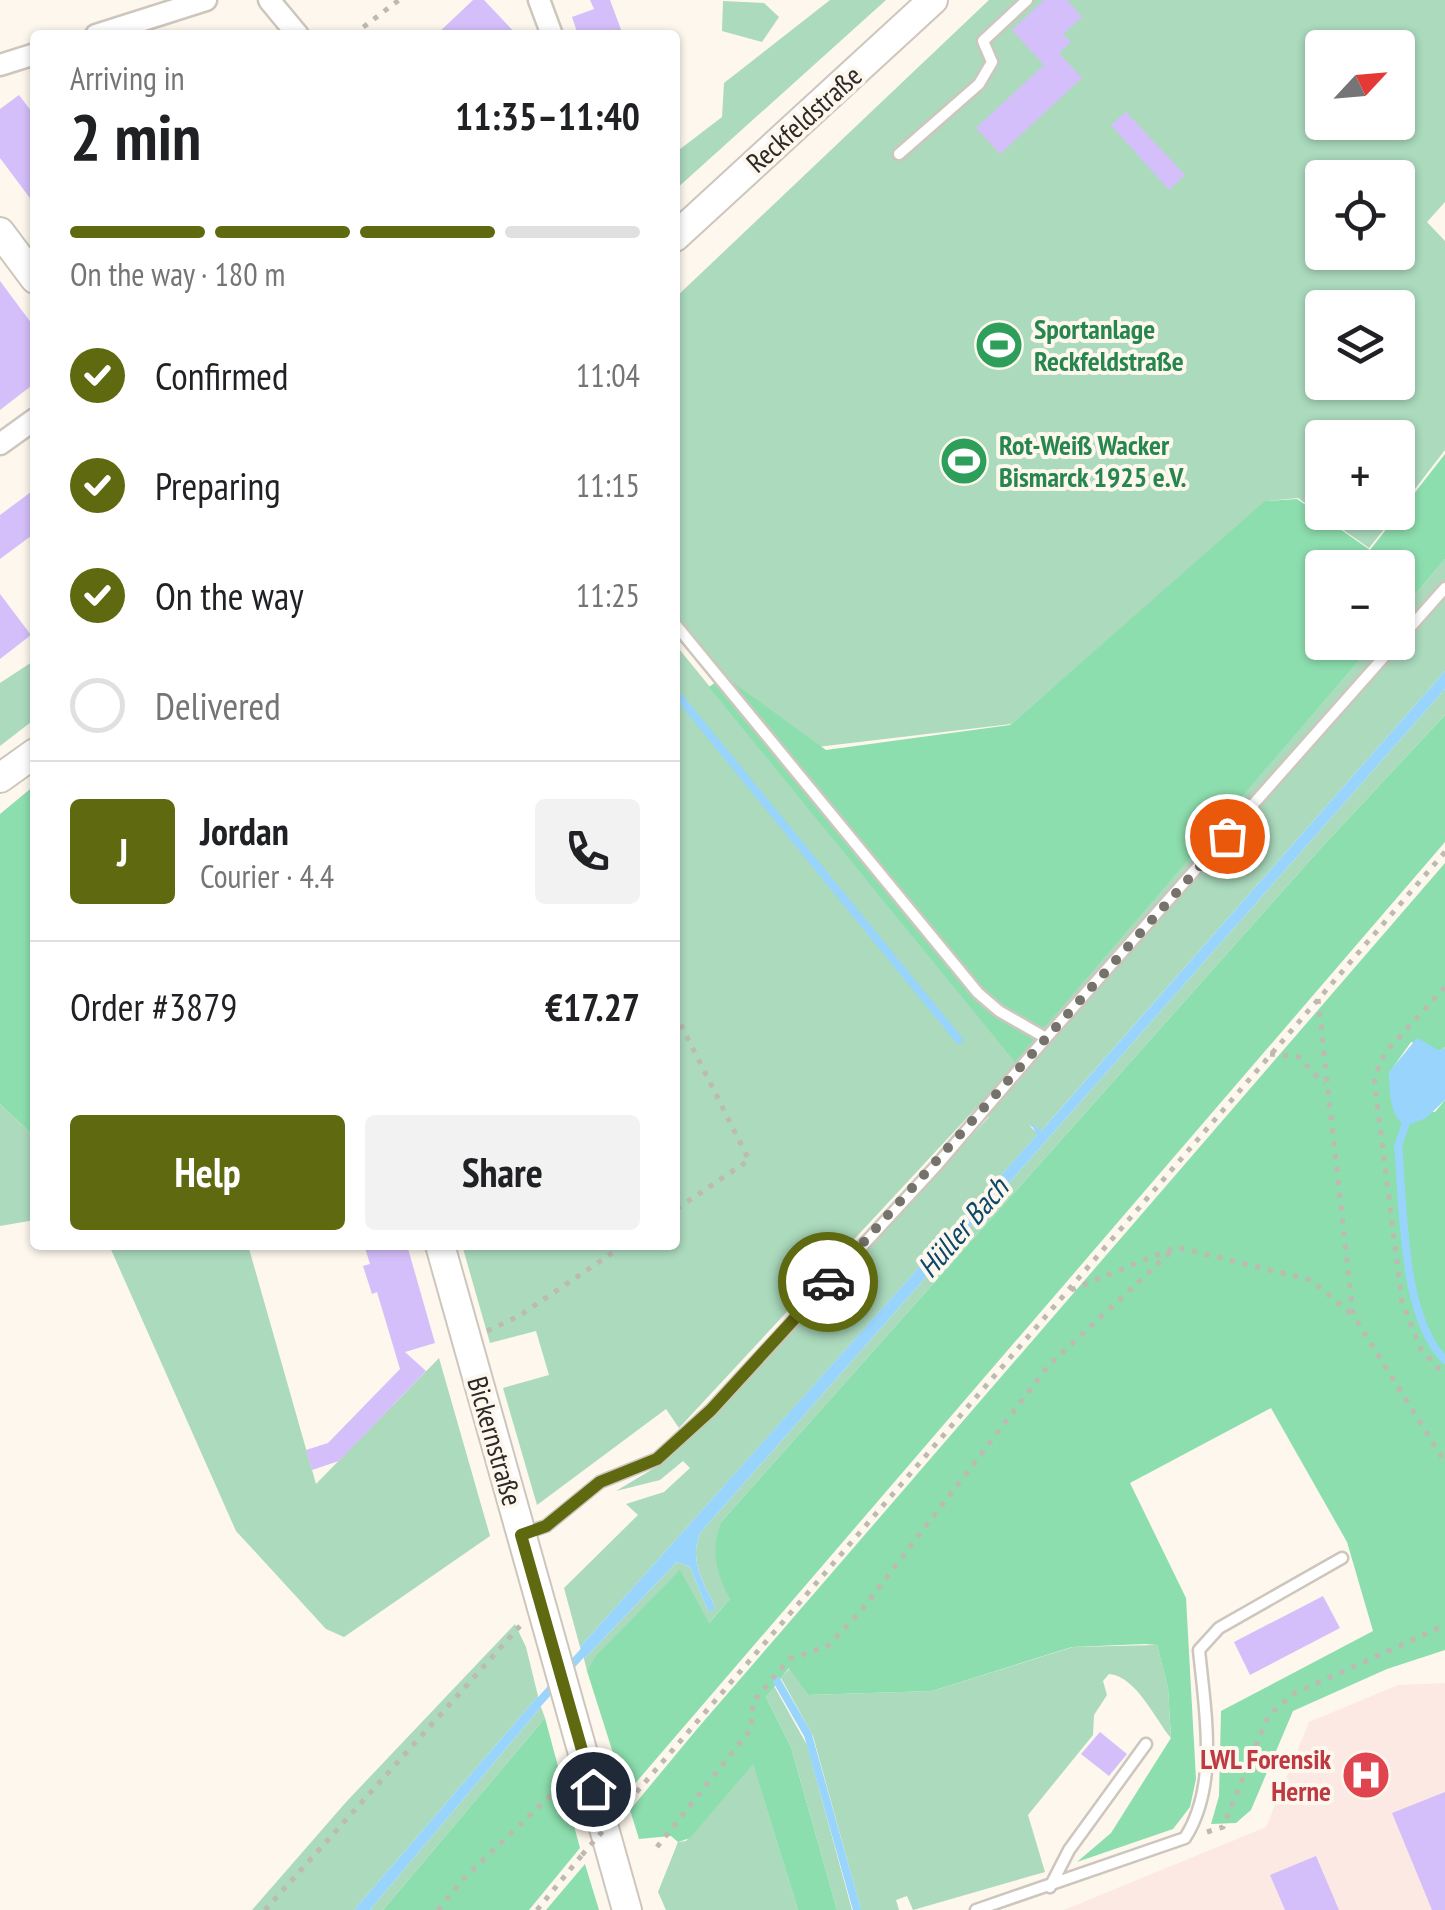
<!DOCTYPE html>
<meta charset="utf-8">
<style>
body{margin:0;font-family:"PT Sans Narrow",sans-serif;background:#f2f2f2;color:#202124;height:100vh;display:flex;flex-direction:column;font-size:38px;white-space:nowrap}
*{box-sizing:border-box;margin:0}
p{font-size:32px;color:#757577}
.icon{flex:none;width:55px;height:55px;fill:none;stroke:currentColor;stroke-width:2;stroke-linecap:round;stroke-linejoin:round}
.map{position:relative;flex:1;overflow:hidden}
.side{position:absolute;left:30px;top:30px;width:650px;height:1220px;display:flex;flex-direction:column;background:#fff;border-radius:10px;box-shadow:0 2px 8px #0004}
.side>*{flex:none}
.needle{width:65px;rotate:64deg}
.tools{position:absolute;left:1305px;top:30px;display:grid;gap:20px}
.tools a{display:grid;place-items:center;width:110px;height:110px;border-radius:10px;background:#fff;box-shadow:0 2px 8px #0004;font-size:50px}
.pin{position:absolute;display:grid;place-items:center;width:85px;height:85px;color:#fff;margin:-42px;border:5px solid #fff;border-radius:50%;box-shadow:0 2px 10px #0007}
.courier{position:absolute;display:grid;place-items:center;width:100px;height:100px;margin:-50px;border:8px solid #5f6a10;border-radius:50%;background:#fff;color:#222;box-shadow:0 2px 12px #0007}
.headline em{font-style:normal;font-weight:600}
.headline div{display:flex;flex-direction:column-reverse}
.headline{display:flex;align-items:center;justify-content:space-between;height:170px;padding:0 40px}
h1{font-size:65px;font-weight:600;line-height:75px}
.bar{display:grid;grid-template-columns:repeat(4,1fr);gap:15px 10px;align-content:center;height:120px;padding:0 40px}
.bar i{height:12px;border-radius:8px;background:#e0e0e0}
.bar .current{background:#5f6a10}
.bar p{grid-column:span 4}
.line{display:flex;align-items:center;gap:25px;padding:0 40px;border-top:2px solid #e0e0e0}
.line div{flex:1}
.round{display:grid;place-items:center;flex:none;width:105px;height:105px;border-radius:10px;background:#f2f2f2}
ol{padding:0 40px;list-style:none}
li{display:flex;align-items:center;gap:30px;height:110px}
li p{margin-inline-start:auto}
li .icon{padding:10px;border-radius:50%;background:#5f6a10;color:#fff;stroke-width:4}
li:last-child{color:#757577}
li i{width:55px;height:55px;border:5px solid #e0e0e0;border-radius:50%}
.button{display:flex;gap:20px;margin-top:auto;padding:20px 40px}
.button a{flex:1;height:115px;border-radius:10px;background:#5f6a10;color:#fff;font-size:40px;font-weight:600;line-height:115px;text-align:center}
.button a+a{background:#f2f2f2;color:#202124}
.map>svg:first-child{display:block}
.medical{fill:#fde9e3}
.green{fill:#abdabd;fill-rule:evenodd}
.forest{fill:#8ddeae}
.water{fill:#99d4fd}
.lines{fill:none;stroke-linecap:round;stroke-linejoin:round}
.stream{stroke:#99d4fd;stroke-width:8}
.building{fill:#d4bffa}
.lane-casing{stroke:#cdc6bd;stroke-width:15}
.street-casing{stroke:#cdc6bd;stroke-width:25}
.secondary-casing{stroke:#cdc6bd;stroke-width:32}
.path{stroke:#beb9b1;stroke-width:5;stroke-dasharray:5 8;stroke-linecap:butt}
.lane{stroke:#fff;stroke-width:10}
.street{stroke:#fff;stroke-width:20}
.secondary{stroke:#fff;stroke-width:28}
.path-bridge{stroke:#beb9b1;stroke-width:5;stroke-dasharray:5 8;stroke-linecap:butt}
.done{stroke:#75726c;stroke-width:10;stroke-dasharray:0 18}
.route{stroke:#5f6a10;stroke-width:12}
.labels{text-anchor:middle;stroke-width:8;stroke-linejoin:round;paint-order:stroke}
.street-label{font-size:28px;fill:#2c2a26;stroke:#fdf7ed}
.leisure-label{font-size:28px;font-weight:bold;fill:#27864d;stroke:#fdf7ed;text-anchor:start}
.health-label{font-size:28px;font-weight:bold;fill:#be3a42;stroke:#fdf7ed;text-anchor:end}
.water-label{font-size:30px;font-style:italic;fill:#0c486a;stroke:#fdf7ed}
</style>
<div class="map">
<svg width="1445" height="1910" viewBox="0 0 1445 1910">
<rect width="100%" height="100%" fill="#fdf7ed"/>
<path class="medical" d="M1445 1683V1910H1064L1266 1827 1309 1722 1398 1685Z"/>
<path class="green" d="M830 0H886L675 190V153L722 117 724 83Z
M989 0H1445V202L1427 222 1445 241V450L1398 511V438H1322V512L1397 513 1369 548 1298 498 1267 501 1011 724 775 752 675 633V298ZM1322 48H1398V122H1322ZM1322 178H1398V252H1322ZM1322 308H1398V382H1322Z
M723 1 764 3 779 17 762 42 722 31Z
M1445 559V671L1040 1132 1029 1125 1038 1134 580 1647 564 1588 638 1515 626 1504 664 1492 690 1468 683 1461 660 1480 616 1491 656 1467 705 1425 989 1117 976 1108 679 1428 666 1409 537 1505 503 1388 549 1375 536 1331 490 1343 462 1245H675V644L1015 1061 1374 643 1398 642V615Z
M35 660V719L0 746V683Z
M1445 689V715L1321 848 722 1521 730 1599 708 1624 680 1571 587 1671 584 1659 677 1562 690 1567 708 1611 715 1606C703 1583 688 1558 701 1532Z
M0 1104 35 1137V1220L0 1226Z
M109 1245H248L316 1484 439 1358 490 1536 344 1637 326 1629 236 1531Z
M515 1624 526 1647 538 1696 354 1910H252L347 1801Z
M1157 1645 1168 1688 1171 1738C1155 1719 1136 1676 1109 1674L1103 1681 1107 1695 1094 1715 1093 1735 1028 1815 1045 1872 913 1910 907 1896 896 1900 899 1910H861L813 1736 781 1678 790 1668 808 1695 932 1691 1073 1647Z
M774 1686 807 1745 852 1910H837L791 1747 766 1697Z
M541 1707 545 1718 383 1910H370Z
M753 1763 798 1910H666L658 1892 678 1842 686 1841Z"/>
<path class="forest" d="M1445 454V559L1398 615V568H1322V642L1374 643 1015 1062 709 687 724 676 826 750 1010 725 1265 501 1297 499 1370 550Z
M1445 715V842L626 1794 587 1671 596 1656 680 1570 709 1623 730 1599C716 1574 710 1548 722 1521L1321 848Z
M35 785V1137L0 1104V814Z
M1445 863V1047L1440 1051 1411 1042 1389 1073 1393 1107 1435 1112 1445 1100V1650L1387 1669 1293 1711 1251 1810 1236 1823 1211 1824 1219 1796 1221 1711 1373 1631 1347 1542 1271 1408 1130 1483 1186 1598 1196 1779 1190 1807 1173 1829 1077 1862 1111 1833 1171 1738 1168 1688 1157 1645 1145 1644 1072 1647 932 1691 808 1695 789 1668 766 1697 791 1747 837 1910H798L753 1764 690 1838 678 1842 671 1836 639 1839 630 1810 697 1729Z
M545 1718 580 1848 529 1910H383Z
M585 1864 599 1910H546Z"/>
<path class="water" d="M1445 671V689L701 1532C688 1558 703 1583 715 1606L713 1610 708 1611 690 1567 677 1562 584 1659 580 1647 1037 1135 1030 1122 1041 1131Z
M1417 1038 1440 1051 1445 1047V1100L1426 1118 1405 1126C1389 1115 1390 1091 1389 1072Z
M538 1696 541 1707 370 1910H354Z"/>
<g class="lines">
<path class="stream" d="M675 692 959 1040
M1405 1126 1398 1146C1404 1207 1401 1316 1445 1360
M566 1671 587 1648
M777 1681 808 1735 857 1910
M533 1709 557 1682"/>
</g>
<path class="building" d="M473 0H484L517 35H436Z
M590 0H610L623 35H578L572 17 594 9Z
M1044 0H1067L1082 17 1063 34 1071 42 1059 53 1082 78 1000 154 976 128 1044 65 1012 30Z
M19 95 35 116V205L0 158V109Z
M1126 112 1185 175 1169 190 1111 125Z
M0 281 35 328V383L0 410Z
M35 489V533L0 559V515Z
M0 594 31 635 0 659Z
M364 1245H407L435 1343 405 1352 426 1371 339 1461 312 1470 306 1450 328 1443 400 1369 377 1292 372 1294 363 1266 370 1264Z
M1323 1596 1340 1628 1250 1675 1234 1642Z
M1100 1732 1127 1754 1109 1776 1081 1754Z
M1445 1792V1910H1432L1392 1813Z
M1316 1856 1339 1910H1285L1270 1875Z"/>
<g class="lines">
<g class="lane-casing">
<path id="lane" d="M899 154 979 84 992 62 983 41 1027 0
M675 624 978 993 999 1011 1046 1038 1445 588
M522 1534 546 1526 600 1482 657 1459 711 1410 937 1165 1046 1038
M1050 1887 1069 1850 1146 1744
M976 1910 1185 1838C1219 1785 1205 1711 1199 1650L1219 1628 1342 1558"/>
</g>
<g class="street-casing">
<path id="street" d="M269 0 298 35
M539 0 552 35
M96 35 206 0
M0 65 35 54
M0 444 35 419"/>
</g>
<g class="secondary-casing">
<path id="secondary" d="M0 232 35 279
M675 237 933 0
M0 778 35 753
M440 1245 627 1910"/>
</g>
<path class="path" d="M353 35 399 0
M1445 987 1385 1053 1374 1078 1402 1302 1421 1349 1445 1376
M1318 999 1353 1315 1445 1462
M675 1013 749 1160 675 1210
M1270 1054 1299 1057 1324 1084
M1071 1290 1176 1247 1311 1280 1351 1314
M487 1331 519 1316 624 1245
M628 1802 1445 852
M1207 1832 1223 1827 1268 1716 1293 1694 1445 1625
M657 1847 751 1729 753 1702 789 1659 828 1646 861 1611 1049 1365 1176 1247
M265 1910 520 1626
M438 1910 464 1878 566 1781
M537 1910 582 1855"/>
<use href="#lane" class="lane"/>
<use href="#street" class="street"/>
<use href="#secondary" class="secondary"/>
<path class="path-bridge" d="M582 1855 628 1802"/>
</g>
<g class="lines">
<path class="done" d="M828 1282 1227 836"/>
<path class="route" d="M593 1789 521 1535 546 1526 600 1482 657 1459 711 1410 828 1282"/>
</g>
<defs>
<g id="stadium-disc" transform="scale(2.5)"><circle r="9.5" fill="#2e9e5b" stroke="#fdf7ed"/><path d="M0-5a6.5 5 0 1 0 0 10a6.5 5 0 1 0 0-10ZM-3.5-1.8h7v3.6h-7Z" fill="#fff"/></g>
<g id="hospital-disc" transform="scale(2.5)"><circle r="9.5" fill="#e0444e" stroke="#fdf7ed"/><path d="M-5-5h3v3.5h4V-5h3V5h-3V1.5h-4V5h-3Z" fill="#fff"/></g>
</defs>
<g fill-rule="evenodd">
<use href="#stadium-disc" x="999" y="345"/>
<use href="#stadium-disc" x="964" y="461"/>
<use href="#hospital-disc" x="1366" y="1775"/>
</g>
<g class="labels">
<g class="street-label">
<text transform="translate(804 119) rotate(-42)" y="10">Reckfeldstraße</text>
<text transform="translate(495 1441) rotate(74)" y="10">Bickernstraße</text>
</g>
<g class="leisure-label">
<text x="1034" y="339">Sportanlage<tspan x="1034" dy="32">Reckfeldstraße</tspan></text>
<text x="999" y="455">Rot-Weiß Wacker<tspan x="999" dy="32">Bismarck 1925 e.V.</tspan></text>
</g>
<g class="health-label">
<text x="1331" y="1769">LWL Forensik<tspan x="1331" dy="32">Herne</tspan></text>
</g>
<g class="water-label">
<text transform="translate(963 1228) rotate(-49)" y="10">Hüller Bach</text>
</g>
</g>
</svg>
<div class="tools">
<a><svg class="needle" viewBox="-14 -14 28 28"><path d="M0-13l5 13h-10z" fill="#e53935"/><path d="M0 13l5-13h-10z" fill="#757577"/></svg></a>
<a><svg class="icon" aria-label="locate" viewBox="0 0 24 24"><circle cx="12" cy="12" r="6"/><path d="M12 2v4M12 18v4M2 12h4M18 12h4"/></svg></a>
<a><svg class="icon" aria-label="layers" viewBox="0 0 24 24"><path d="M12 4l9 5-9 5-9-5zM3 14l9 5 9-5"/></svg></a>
<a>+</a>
<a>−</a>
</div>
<div class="pin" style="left:1227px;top:836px;background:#ea580c"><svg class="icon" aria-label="bag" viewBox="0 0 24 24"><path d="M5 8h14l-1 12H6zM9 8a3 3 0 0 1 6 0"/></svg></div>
<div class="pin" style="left:593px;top:1789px;background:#1f2937"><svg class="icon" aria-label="home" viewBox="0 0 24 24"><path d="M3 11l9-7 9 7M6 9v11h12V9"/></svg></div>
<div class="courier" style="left:828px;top:1282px"><svg class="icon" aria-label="car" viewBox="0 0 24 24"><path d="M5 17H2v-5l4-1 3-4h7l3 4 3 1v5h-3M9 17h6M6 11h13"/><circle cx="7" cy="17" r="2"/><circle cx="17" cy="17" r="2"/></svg></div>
<section class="side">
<div class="headline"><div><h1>2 min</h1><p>Arriving in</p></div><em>11:35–11:40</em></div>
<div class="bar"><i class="current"></i><i class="current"></i><i class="current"></i><i></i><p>On the way · 180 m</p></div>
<ol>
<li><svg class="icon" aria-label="check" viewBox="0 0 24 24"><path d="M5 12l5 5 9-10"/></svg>Confirmed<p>11:04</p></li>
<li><svg class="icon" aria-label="check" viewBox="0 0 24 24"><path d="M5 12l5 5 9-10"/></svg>Preparing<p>11:15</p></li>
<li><svg class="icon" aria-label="check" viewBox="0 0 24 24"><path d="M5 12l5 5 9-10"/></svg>On the way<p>11:25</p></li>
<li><i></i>Delivered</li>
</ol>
<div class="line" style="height:180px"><b class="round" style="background:#5f6a10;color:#fff">J</b><div><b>Jordan</b><p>Courier · 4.4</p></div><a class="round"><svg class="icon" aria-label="phone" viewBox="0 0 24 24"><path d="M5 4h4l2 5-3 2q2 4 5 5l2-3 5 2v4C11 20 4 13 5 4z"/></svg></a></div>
<div class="line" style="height:130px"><div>Order #3879</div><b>€17.27</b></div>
<div class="button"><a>Help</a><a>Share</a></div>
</section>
</div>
